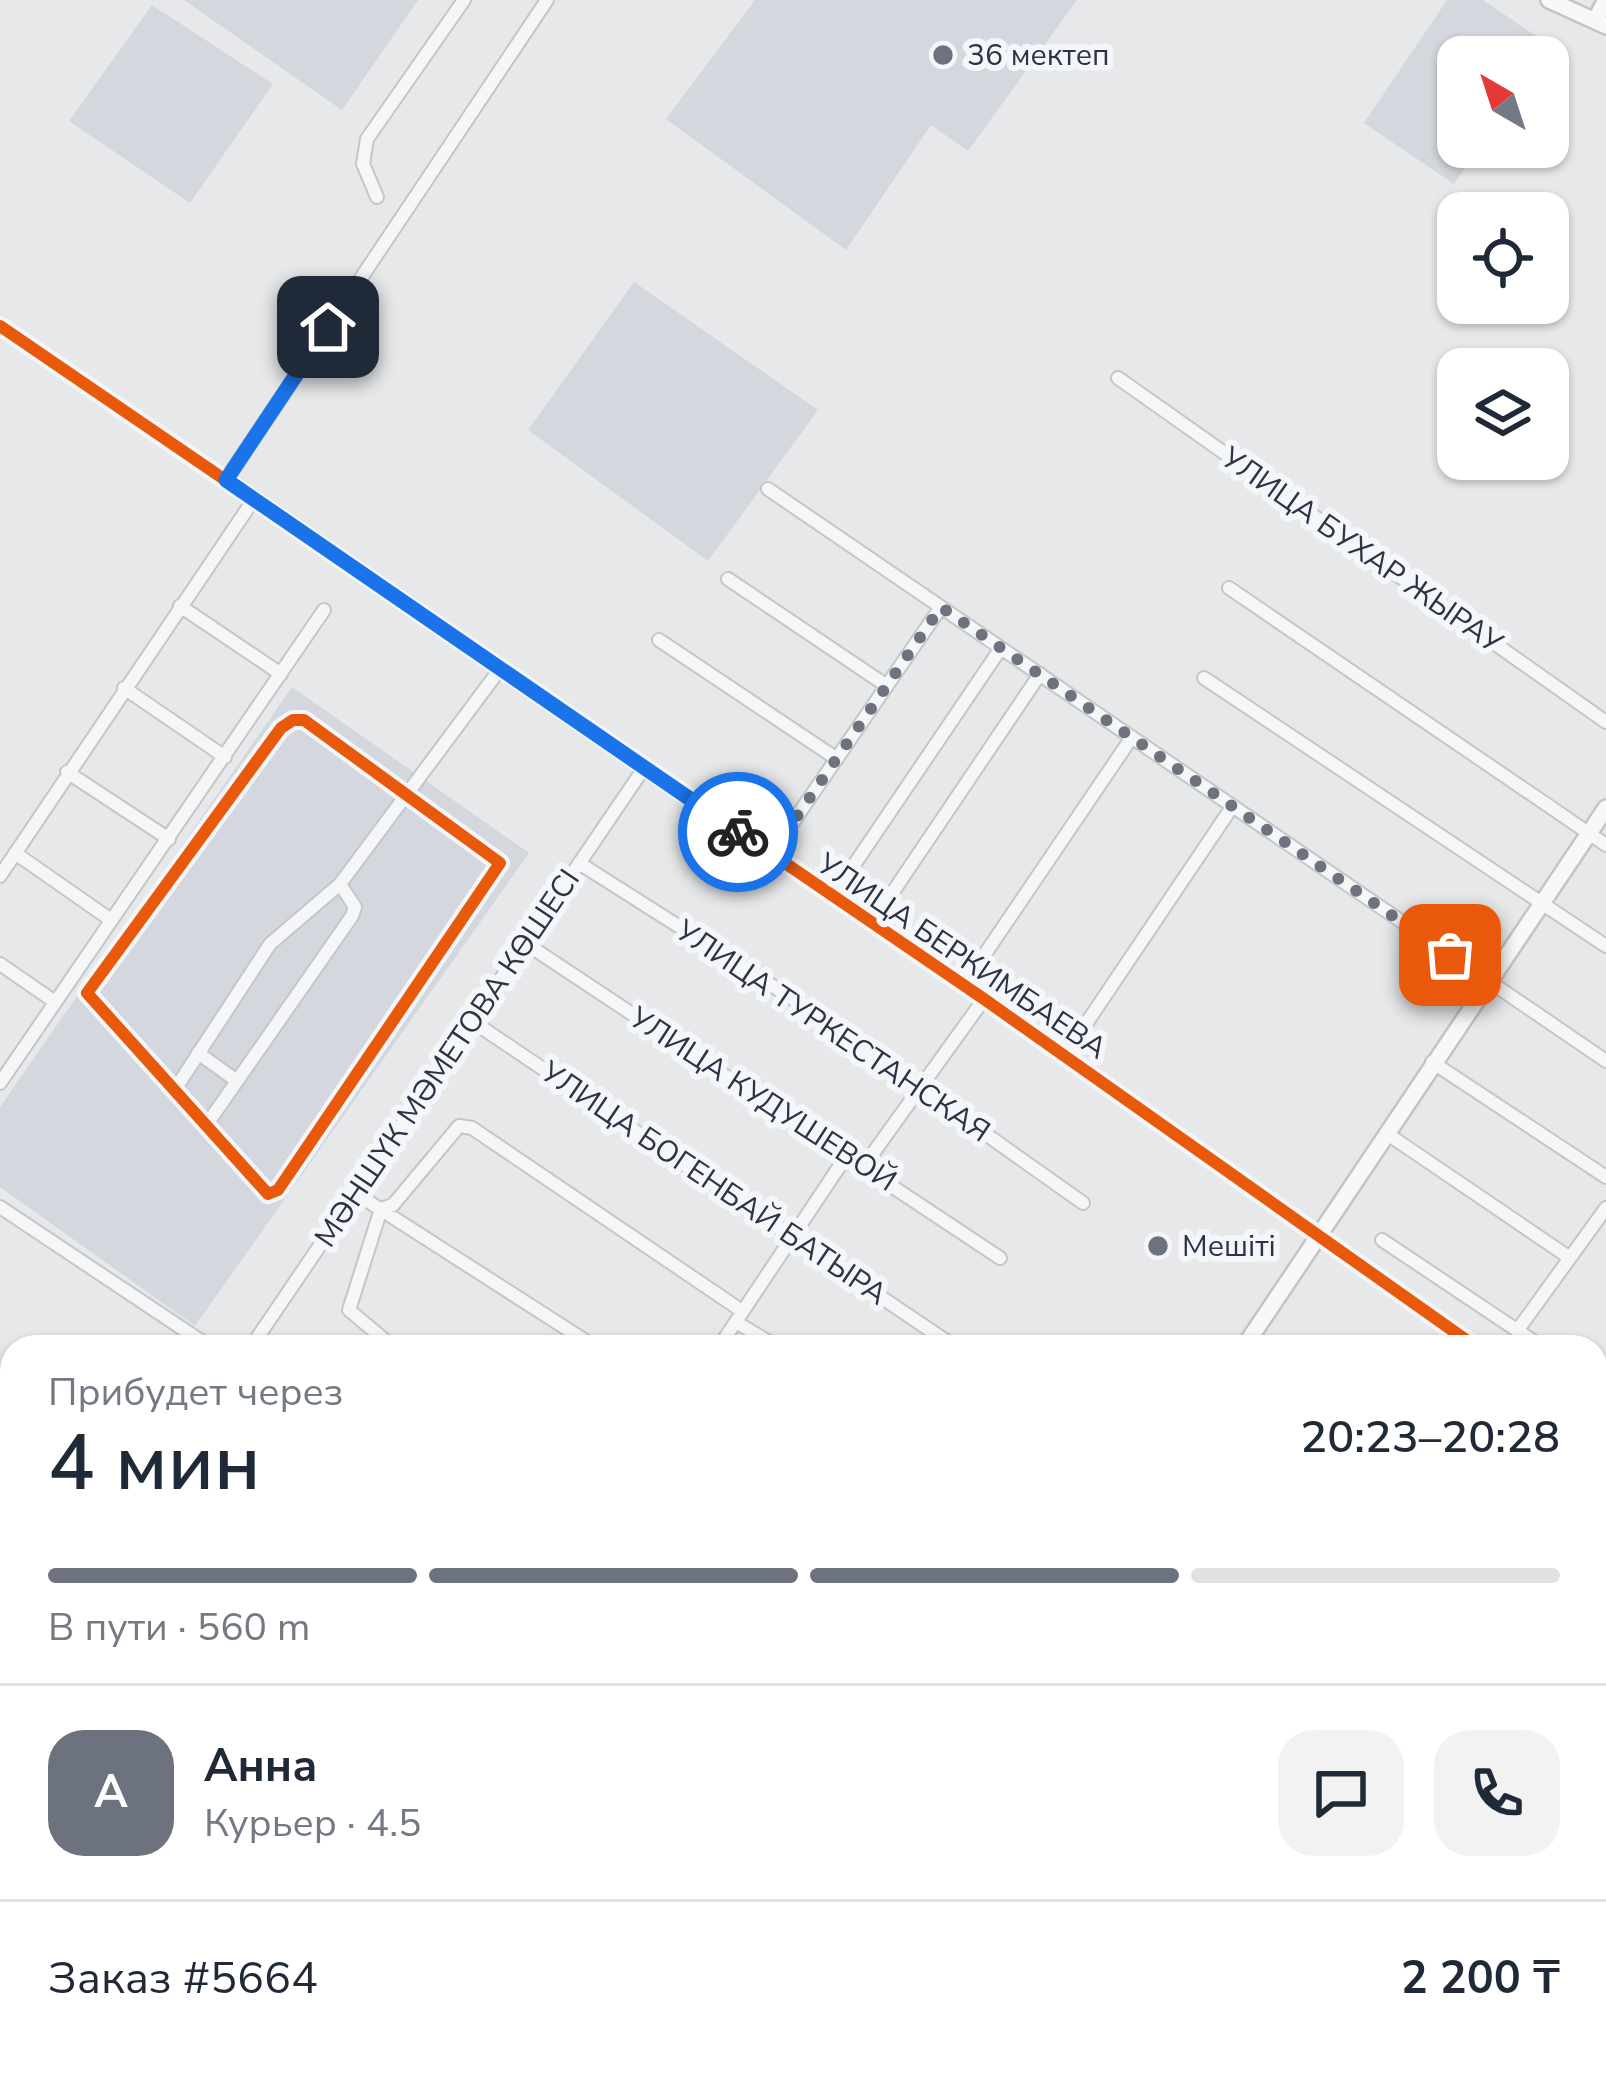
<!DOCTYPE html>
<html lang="ru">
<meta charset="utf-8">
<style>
body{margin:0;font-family:"Nunito Sans",sans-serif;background:#f2f2f3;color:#1f2937;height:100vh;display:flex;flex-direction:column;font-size:45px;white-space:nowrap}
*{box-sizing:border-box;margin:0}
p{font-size:39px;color:#747a83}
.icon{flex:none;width:66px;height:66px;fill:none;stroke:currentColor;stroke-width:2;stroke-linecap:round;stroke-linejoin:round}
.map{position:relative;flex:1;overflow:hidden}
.drawer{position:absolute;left:0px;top:1335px;width:1608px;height:747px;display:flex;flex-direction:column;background:#fff;border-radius:36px 36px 0 0;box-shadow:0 3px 9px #0004}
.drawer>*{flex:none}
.needle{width:78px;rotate:321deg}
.controls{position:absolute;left:1437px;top:36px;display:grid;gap:24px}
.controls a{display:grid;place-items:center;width:132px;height:132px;border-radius:24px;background:#fff;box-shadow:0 3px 9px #0004;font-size:60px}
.pin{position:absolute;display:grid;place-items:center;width:102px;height:102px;color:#fff;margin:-51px;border-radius:24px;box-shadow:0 6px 18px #0006}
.courier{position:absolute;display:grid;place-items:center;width:120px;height:120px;margin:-60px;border:9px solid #1a73e8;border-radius:50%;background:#fff;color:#222;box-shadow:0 3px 15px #0007}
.head em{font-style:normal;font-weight:600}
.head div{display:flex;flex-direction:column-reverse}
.head{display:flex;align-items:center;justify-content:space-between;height:204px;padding:0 48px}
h1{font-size:78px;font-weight:600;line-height:90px}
.bar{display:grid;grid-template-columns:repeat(4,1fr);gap:18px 12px;align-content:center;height:144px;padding:0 48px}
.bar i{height:15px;border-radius:9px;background:#e0e1e3}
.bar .current{background:#6c737f}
.bar p{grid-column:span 4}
.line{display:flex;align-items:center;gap:30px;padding:0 48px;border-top:3px solid #e0e1e3}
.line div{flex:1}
.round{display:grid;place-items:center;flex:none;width:126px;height:126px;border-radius:36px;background:#f2f2f3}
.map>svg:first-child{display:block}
.built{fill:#d4d7dd}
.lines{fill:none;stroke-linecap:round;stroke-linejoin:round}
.minor-casing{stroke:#c4c6c8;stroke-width:16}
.major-casing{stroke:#c2c5c8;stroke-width:20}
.minor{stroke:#f5f6f7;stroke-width:12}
.major{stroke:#f8f8f8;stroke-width:15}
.cycleway-casing{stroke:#f4f6f9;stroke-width:20}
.cycleway{stroke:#e8590c;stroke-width:12}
.done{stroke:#6c737f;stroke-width:12;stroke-dasharray:0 21.6}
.route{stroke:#1a73e8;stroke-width:15}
.poi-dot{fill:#6c737f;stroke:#f4f6f9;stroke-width:4.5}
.labels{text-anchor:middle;stroke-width:12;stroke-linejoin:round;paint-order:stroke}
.poi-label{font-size:30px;fill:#2b3445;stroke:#f4f6f9;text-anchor:start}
.street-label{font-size:30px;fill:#2b3445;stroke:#f4f6f9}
</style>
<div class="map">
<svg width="1606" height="2081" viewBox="0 0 1606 2081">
<rect width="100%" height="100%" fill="#e6e8ea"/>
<path class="built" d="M184 0H418L342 110Z
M755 0H1077L968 151 931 125 846 250 666 119Z
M1447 0H1483L1549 45 1540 57H1458V147H1479L1454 184 1364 123Z
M152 5 273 84 190 203 69 121Z
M634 282 818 410 708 561 528 430Z
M292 687 529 853 195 1326 0 1187V1107Z"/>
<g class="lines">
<g class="minor-casing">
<path id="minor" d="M377 197 363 164 367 139 464 0
M0 326 984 999 1476 1347
M1118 378 1606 722
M226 480 547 0
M768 489 1606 1061
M728 579 887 686
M1229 588 1606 845
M180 606 281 674
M659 640 837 759
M1204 678 1606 946
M124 688 225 757
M293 720H304L500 863 278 1190 268 1194 87 993 281 728Z
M67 772 169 839
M15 853 111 920
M771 854 941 607
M579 863 812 1011 1083 1203
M0 876 254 499
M833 896 1001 648
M872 923 1040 674
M525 943 1000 1258
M0 964 55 1002
M964 985 1132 737
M472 1021 955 1347
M198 1053 237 1081
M1065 1055 1232 807
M1432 1062 1606 1177
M0 1083 324 610
M174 1091 270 944 340 884 500 669
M205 1127 352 916 355 907 340 884
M1386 1133 1570 1258
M355 1193 595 1347
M0 1207 210 1347
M1382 1240 1542 1347
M736 1322 777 1347
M1517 1331 1606 1208
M251 1347 644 768
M393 1347 349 1310 381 1209 393 1205 459 1126 472 1128 742 1311
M719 1347 841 1164 871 1156 984 999
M1596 1405 1606 1389
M1596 1431 1606 1438
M1596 1530 1606 1537
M0 1715 12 1698
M1599 1990 1606 1980
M516 2070 532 2081
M653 2070 669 2081
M873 2070 888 2081
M1335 2070 1352 2081
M208 2081 215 2070
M396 2081 404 2070
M625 2081 633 2070
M830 2081 837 2070
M1131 2081 1139 2070
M1296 2081 1303 2070"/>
</g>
<g class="major-casing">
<path id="major" d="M1549 0 1606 26
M1595 21 1603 5
M1244 1347 1606 808
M0 1870 12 1879
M282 2070 297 2081
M734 2081 742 2070"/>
</g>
<use href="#minor" class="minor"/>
<use href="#major" class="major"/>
<g class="cycleway-casing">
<path id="cycleway" d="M0 326 984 999 1476 1347
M293 720H304L500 863 278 1190 268 1194 87 993 281 728Z"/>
</g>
<use href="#cycleway" class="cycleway"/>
</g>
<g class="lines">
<path class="done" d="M738 832 771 854 941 607 1450 955"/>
<path class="route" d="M328 327 226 480 738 832"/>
</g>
<g class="poi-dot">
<circle cx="943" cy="55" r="12"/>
<circle cx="1158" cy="1246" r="12"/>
</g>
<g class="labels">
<g class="poi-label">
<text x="967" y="65">36 мектеп</text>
<text x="1182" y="1256">Мешіті</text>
</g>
<g class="street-label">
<text transform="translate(1362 550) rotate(35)" y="10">УЛИЦА БУХАР ЖЫРАУ</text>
<text transform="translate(962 956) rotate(34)" y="10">УЛИЦА БЕРКИМБАЕВА</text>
<text transform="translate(833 1031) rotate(34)" y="10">УЛИЦА ТУРКЕСТАНСКАЯ</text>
<text transform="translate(447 1058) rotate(-56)" y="10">МӘНШҮК МӘМЕТОВА КӨШЕСІ</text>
<text transform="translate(763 1099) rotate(33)" y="10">УЛИЦА КУДУШЕВОЙ</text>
<text transform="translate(714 1183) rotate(34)" y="10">УЛИЦА БОГЕНБАЙ БАТЫРА</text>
</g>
</g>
</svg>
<div class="controls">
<a><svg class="needle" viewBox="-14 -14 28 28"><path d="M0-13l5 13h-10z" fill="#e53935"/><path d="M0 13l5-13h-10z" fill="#747a83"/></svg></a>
<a><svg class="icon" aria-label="locate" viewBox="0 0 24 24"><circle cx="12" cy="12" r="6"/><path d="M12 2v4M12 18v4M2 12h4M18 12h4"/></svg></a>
<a><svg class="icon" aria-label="layers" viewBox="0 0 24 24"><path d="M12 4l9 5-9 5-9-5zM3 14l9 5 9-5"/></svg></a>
</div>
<div class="pin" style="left:1450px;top:955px;background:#ea580c"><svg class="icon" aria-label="bag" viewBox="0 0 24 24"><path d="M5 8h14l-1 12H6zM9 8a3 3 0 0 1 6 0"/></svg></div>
<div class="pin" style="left:328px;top:327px;background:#1f2937"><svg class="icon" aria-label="home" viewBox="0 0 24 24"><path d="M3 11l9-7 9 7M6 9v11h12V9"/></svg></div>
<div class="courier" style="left:738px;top:832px"><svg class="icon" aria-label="bike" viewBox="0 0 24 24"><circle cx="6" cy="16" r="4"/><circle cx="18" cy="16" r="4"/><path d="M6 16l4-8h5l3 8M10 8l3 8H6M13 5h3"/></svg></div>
<section class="drawer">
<div class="head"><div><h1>4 мин</h1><p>Прибудет через</p></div><em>20:23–20:28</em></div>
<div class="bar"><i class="current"></i><i class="current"></i><i class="current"></i><i></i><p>В пути · 560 m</p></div>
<div class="line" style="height:216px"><b class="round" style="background:#6c737f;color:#fff">А</b><div><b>Анна</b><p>Курьер · 4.5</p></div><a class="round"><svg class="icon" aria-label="chat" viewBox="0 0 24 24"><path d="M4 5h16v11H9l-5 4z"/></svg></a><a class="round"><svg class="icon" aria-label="phone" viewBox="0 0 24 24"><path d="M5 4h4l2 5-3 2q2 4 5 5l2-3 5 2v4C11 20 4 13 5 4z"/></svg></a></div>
<div class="line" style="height:156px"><div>Заказ #5664</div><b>2 200 ₸</b></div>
</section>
</div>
